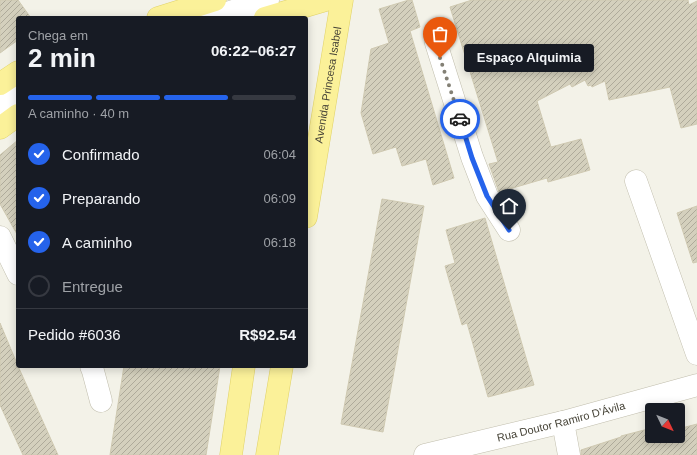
<!DOCTYPE html>
<html lang="pt">
<meta charset="utf-8">
<style>
body{margin:0;font-family:Helvetica,sans-serif;background:#242831;color:#f1f3f6;height:100vh;display:flex;flex-direction:column;font-size:15px;white-space:nowrap}
*{box-sizing:border-box;margin:0}
p{font-size:13px;color:#9ea1a6}
.icon{flex:none;width:22px;height:22px;fill:none;stroke:currentColor;stroke-width:2;stroke-linecap:round;stroke-linejoin:round}
.map{position:relative;flex:1;overflow:hidden}
.sheet{position:absolute;left:16px;top:16px;width:292px;height:352px;display:flex;flex-direction:column;background:#171b24;border-radius:4px;box-shadow:0 2px 10px #0003}
.sheet>*{flex:none}
.needle{width:26px;rotate:133deg}
.tools{position:absolute;left:645px;top:403px;display:grid;gap:8px}
.tools a{display:grid;place-items:center;width:40px;height:40px;border-radius:4px;background:#171b24;box-shadow:0 2px 10px #0003;font-size:20px}
.pin{position:absolute;display:grid;place-items:center;width:34px;height:34px;color:#fff;margin:-41px -17px;border-radius:50% 50% 50% 0;rotate:-45deg;box-shadow:0 0 4px #0007}
.pin .icon{rotate:45deg}
.courier{position:absolute;display:grid;place-items:center;width:40px;height:40px;margin:-20px;border:3px solid #2563eb;border-radius:50%;background:#fff;color:#222;box-shadow:0 1px 5px #0007}
.bubble{position:absolute;height:28px;border-radius:4px;background:#171b24;box-shadow:0 2px 10px #0003;font-size:13px;font-weight:700;line-height:28px;text-align:center}
.summary em{font-style:normal;font-weight:700}
.summary div{display:flex;flex-direction:column-reverse}
.summary{display:flex;align-items:center;justify-content:space-between;height:68px;padding:0 12px}
h1{font-size:26px;font-weight:700;line-height:30px}
.bar{display:grid;grid-template-columns:repeat(4,1fr);gap:6px 4px;align-content:center;height:48px;padding:0 12px}
.bar i{height:5px;border-radius:3px;background:#363941}
.bar .current{background:#2563eb}
.bar p{grid-column:span 4}
.line{display:flex;align-items:center;gap:10px;padding:0 12px;border-top:1px solid #363941}
.line div{flex:1}
ol{padding:0 12px;list-style:none}
li{display:flex;align-items:center;gap:12px;height:44px}
li p{margin-inline-start:auto}
li .icon{padding:4px;border-radius:50%;background:#2563eb;color:#fff;stroke-width:4}
li:last-child{color:#9ea1a6}
li i{width:22px;height:22px;border:2px solid #363941;border-radius:50%}
.map>svg:first-child{display:block}
.building{fill:url(#building-hatch);stroke:#cfc9b1}
.lines{fill:none;stroke-linecap:round;stroke-linejoin:round}
.minor-casing{stroke:#c1bead;stroke-width:23}
.major-casing{stroke:#e0d269;stroke-width:23}
.minor{stroke:#fff;stroke-width:22}
.major{stroke:#fbf199;stroke-width:22}
.done{stroke:#838075;stroke-width:4;stroke-dasharray:0 7.2}
.route{stroke:#2563eb;stroke-width:5}
.labels{text-anchor:middle;stroke-width:4;stroke-linejoin:round;paint-order:stroke}
.street-label{font-size:11px;fill:#464337;stroke:#fff}
</style>
<div class="map">
<svg width="697" height="455" viewBox="0 0 697 455">
<defs>
<pattern id="building-hatch" width="6" height="6" patternUnits="userSpaceOnUse"><rect width="6" height="6" fill="#d4d0bd"/><path d="M-1 1l2-2M0 6l6-6M5 7l2-2" fill="none" stroke="#aeaa9a"/></pattern>
</defs>
<rect width="100%" height="100%" fill="#f3f2e8"/>
<path class="building" d="M0 0H18L31 18H18V40L0 53Z
M409 0H412L420 27 410 31 454 178 433 185 426 159 402 166 396 147 373 154 361 113 371 49 389 43 379 9Z
M472 0H688L689 5 697 1V124L681 128 670 87 609 100 605 81 592 87 591 85 588 86 585 80 572 87 570 84 537 101 551 147 581 139 590 170 548 182 547 178 499 192 489 164 498 162 450 7Z
M18 140V236L0 204V155Z
M382 199 424 206 383 432 341 424Z
M697 206V262L693 263 677 213Z
M485 218 534 385 488 397 467 323 462 325 445 266 455 263 446 230Z
M0 323 18 366 58 455H23L0 405Z
M124 366H220L206 455H110Z
M697 424V455H581V450L621 437V436L652 428V436H678V429Z"/>
<g class="lines">
<g class="minor-casing">
<g id="minor">
<path d="M211 18 268 0"/>
<path d="M436 43 472 157 487 196 509 230"/>
<path d="M0 107 18 94"/>
<path d="M636 181 697 354"/>
<path d="M0 237 18 274"/>
<path d="M91 366 93 371 101 401"/>
<path d="M563 422 569 455"/>
<path id="s1" d="M425 455 563 422 697 385"/>
</g>
</g>
<g class="major-casing">
<g id="major">
<path d="M158 18 215 0"/>
<path d="M265 18 326 0"/>
<path d="M0 84 18 72"/>
<path d="M0 128 18 115"/>
<path id="s2" d="M306 217 342 0"/>
<path d="M231 455 244 366"/>
<path d="M267 455 282 366"/>
</g>
</g>
<use href="#minor" class="minor"/>
<use href="#major" class="major"/>
</g>
<g class="lines">
<path class="done" d="M440 58 460 119"/>
<path class="route" d="M460 119 472 158 487 196 509 230"/>
</g>
<g class="labels">
<g class="street-label">
<text dy="4" stroke="none"><textPath href="#s2" startOffset="134">Avenida Princesa Isabel</textPath></text>
<text dy="4" stroke="none"><textPath href="#s1" startOffset="140">Rua Doutor Ramiro D'Ávila</textPath></text>
</g>
</g>
</svg>
<div class="tools">
<a><svg class="needle" viewBox="-14 -14 28 28"><path d="M0-13l5 13h-10z" fill="#e53935"/><path d="M0 13l5-13h-10z" fill="#9ea1a6"/></svg></a>
</div>
<div class="pin" style="left:440px;top:58px;background:#ea580c"><svg class="icon" aria-label="bag" viewBox="0 0 24 24"><path d="M5 8h14l-1 12H6zM9 8a3 3 0 0 1 6 0"/></svg></div>
<div class="pin" style="left:509px;top:230px;background:#1f2937"><svg class="icon" aria-label="home" viewBox="0 0 24 24"><path d="M3 11l9-7 9 7M6 9v11h12V9"/></svg></div>
<div class="courier" style="left:460px;top:119px"><svg class="icon" aria-label="car" viewBox="0 0 24 24"><path d="M5 17H2v-5l4-1 3-4h7l3 4 3 1v5h-3M9 17h6M6 11h13"/><circle cx="7" cy="17" r="2"/><circle cx="17" cy="17" r="2"/></svg></div>
<div class="bubble" style="left:464px;top:44px;width:130px">Espaço Alquimia</div>
<section class="sheet">
<div class="summary"><div><h1>2 min</h1><p>Chega em</p></div><em>06:22–06:27</em></div>
<div class="bar"><i class="current"></i><i class="current"></i><i class="current"></i><i></i><p>A caminho · 40 m</p></div>
<ol>
<li><svg class="icon" aria-label="check" viewBox="0 0 24 24"><path d="M5 12l5 5 9-10"/></svg>Confirmado<p>06:04</p></li>
<li><svg class="icon" aria-label="check" viewBox="0 0 24 24"><path d="M5 12l5 5 9-10"/></svg>Preparando<p>06:09</p></li>
<li><svg class="icon" aria-label="check" viewBox="0 0 24 24"><path d="M5 12l5 5 9-10"/></svg>A caminho<p>06:18</p></li>
<li><i></i>Entregue</li>
</ol>
<div class="line" style="height:52px"><div>Pedido #6036</div><b>R$92.54</b></div>
</section>
</div>
